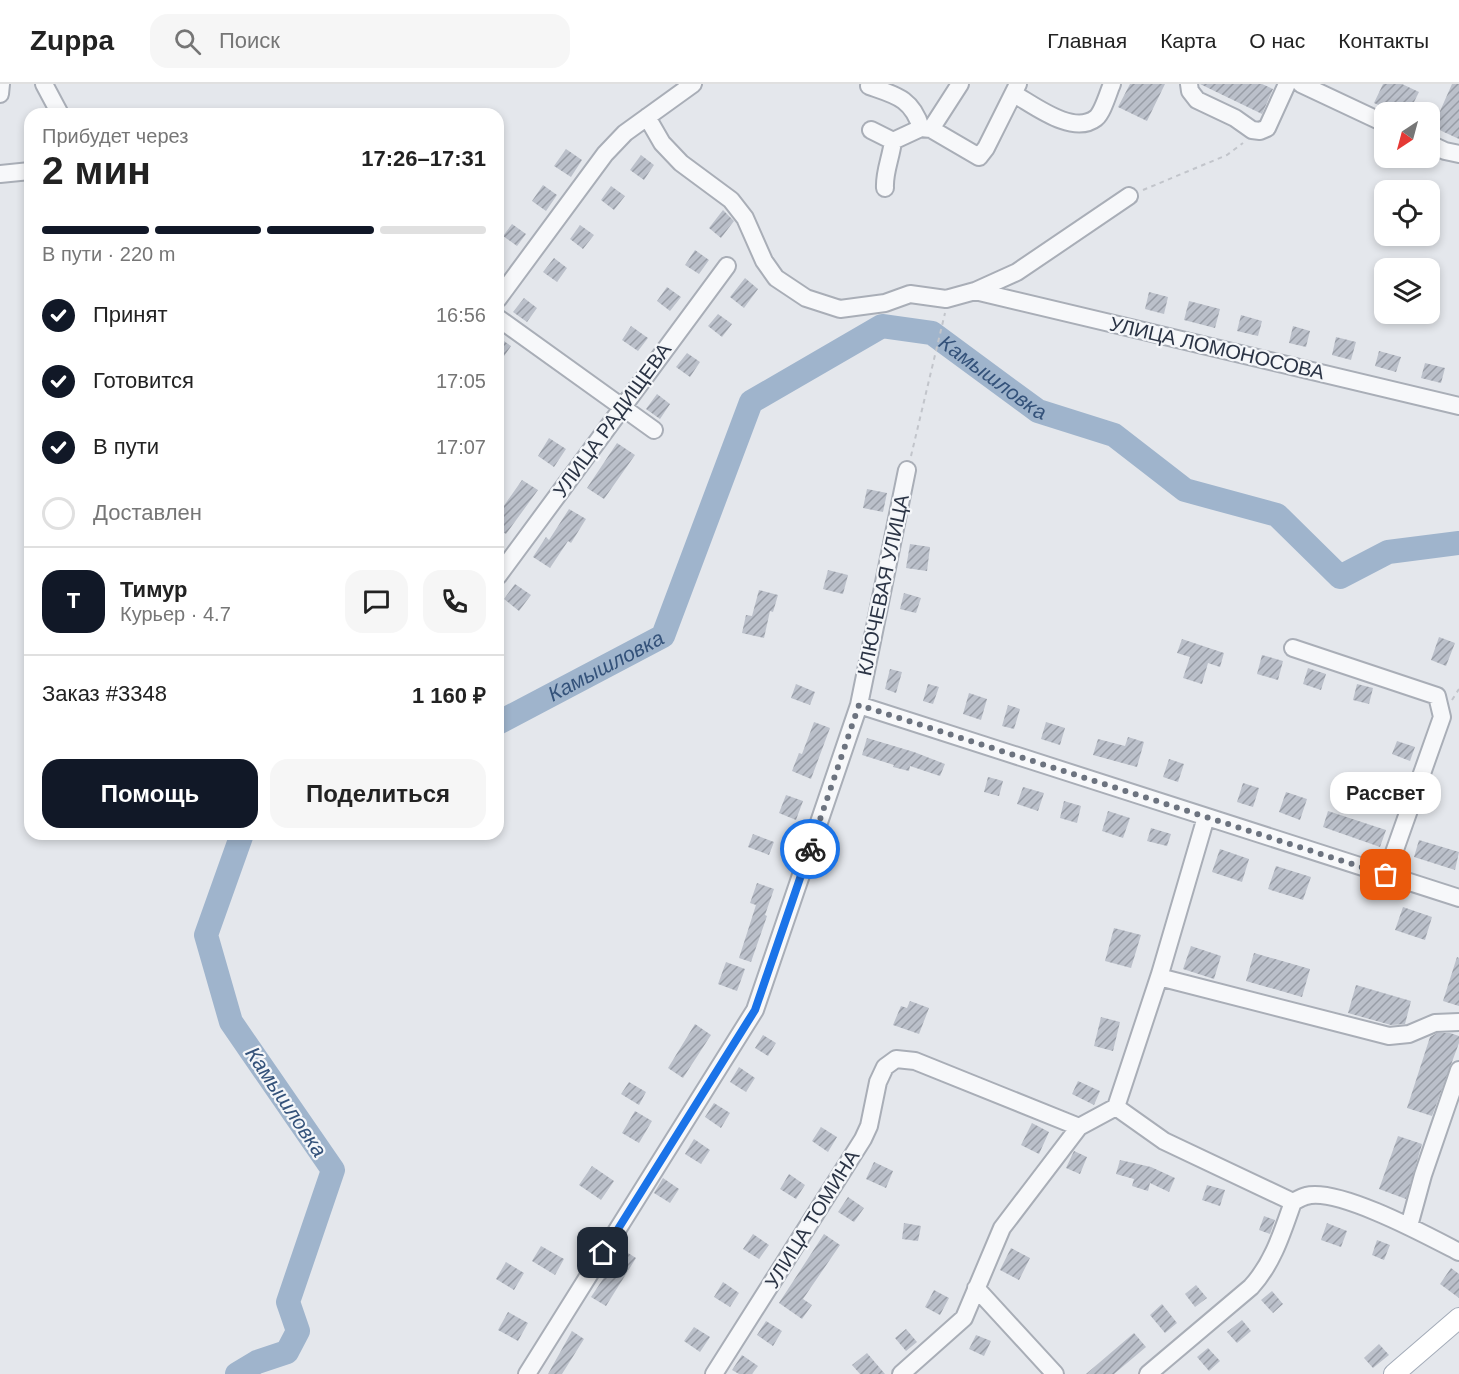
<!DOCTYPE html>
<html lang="ru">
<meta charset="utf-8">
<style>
body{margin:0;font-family:Helvetica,sans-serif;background:#f6f6f6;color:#222;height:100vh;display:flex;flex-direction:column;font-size:22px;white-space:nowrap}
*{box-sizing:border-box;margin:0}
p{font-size:20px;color:#767676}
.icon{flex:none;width:33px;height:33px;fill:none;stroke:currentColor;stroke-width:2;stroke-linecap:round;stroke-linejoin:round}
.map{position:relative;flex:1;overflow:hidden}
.panel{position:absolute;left:24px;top:24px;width:480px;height:732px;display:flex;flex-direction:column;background:#fff;border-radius:18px;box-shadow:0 3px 9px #0003}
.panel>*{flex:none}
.needle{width:39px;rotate:216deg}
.tools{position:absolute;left:1374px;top:18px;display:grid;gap:12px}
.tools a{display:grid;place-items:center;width:66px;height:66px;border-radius:12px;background:#fff;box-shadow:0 3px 9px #0003;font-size:30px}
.pin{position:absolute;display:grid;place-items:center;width:51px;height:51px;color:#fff;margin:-26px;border-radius:12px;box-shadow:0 3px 9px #0006}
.courier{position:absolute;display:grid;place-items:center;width:60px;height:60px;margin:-30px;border:4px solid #1a73e8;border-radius:50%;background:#fff;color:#222;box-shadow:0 2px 8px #0007}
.bubble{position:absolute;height:42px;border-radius:18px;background:#fff;box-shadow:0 3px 9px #0003;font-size:20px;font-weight:700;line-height:42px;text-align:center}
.summary em{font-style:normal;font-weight:700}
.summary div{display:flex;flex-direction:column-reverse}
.summary{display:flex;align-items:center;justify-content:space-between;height:102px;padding:0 18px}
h1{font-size:39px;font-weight:700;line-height:45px}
.bar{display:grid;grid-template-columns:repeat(4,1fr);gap:9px 6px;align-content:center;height:72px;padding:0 18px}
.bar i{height:8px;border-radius:4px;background:#e0e0e0}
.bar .current{background:#111827}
.bar p{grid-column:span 4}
.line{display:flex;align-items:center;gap:15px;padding:0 18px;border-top:2px solid #e0e0e0}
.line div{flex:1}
.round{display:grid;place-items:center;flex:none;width:63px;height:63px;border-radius:18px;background:#f6f6f6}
ol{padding:0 18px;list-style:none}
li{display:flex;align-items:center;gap:18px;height:66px}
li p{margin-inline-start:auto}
li .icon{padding:6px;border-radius:50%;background:#111827;color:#fff;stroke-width:4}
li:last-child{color:#767676}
li i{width:33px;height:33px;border:3px solid #e0e0e0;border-radius:50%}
.action{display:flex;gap:12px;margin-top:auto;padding:12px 18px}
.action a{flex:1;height:69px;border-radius:18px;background:#111827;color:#fff;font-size:24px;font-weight:700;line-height:69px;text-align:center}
.action a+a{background:#f6f6f6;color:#222}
header{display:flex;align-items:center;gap:36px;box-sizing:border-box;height:84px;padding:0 30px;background:#fff;border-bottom:2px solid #e0e0e0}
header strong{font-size:28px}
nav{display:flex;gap:33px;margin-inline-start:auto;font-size:21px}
.search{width:420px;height:54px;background:#f6f6f6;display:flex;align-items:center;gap:15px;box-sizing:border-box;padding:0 21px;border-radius:18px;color:#767676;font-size:22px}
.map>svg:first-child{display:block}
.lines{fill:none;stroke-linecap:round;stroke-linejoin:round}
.river{stroke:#9fb4cc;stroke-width:24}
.building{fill:url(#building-hatch)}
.minor-casing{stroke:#a9aeb7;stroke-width:20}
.major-casing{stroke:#a3abb8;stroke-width:22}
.path{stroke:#c2c5cb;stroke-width:2;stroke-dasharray:4.5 4.5;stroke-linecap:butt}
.minor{stroke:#f7f8fa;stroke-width:16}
.major{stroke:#fff;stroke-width:20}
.done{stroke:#6c737f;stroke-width:6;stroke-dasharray:0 10.8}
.route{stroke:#1a73e8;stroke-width:8}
.labels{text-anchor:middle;stroke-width:4.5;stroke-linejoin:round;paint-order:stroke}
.street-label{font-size:20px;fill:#2b3445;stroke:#f4f6f9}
.water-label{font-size:21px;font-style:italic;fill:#34527a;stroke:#f4f6f9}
</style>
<header>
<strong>Zuppa</strong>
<div class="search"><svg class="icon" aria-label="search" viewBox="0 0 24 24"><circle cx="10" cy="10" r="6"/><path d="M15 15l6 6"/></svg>Поиск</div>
<nav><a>Главная</a><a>Карта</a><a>О нас</a><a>Контакты</a></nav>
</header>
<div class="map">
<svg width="1459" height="1290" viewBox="0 0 1459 1290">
<defs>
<pattern id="building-hatch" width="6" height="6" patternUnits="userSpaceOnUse" patternTransform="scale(1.5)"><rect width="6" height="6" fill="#bbc0ca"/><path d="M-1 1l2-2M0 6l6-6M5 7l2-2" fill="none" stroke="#989da6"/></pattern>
</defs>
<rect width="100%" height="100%" fill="#e4e7ec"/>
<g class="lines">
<g class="river">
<path id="s1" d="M498 639 663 552 751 318 882 242 932 249 1038 327 1114 351 1185 406 1277 431 1340 493 1388 468 1459 459"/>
<path d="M237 1290 257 1278 287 1268 298 1247 288 1218 333 1086 231 938 206 851 242 750"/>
</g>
</g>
<path class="building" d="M1130 0H1165L1147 37 1118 23Z
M1200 0H1262L1273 5 1262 30Z
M1383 0H1402L1419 8 1409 28H1394L1374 19Z
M1452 0H1459V55L1433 43Z
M566 65 582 76 571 93 554 82Z
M641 71 654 81 644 96 630 86Z
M543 101 557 111 546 127 532 117Z
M611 102 625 112 614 126 601 116Z
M723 126 734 137 721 154 709 144Z
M512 140 526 150 517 162 503 152Z
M580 141 594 151 583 165 570 155Z
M695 166 709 176 699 190 685 181Z
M554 174 567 184 557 198 543 188Z
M745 194 758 205 744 224 730 213Z
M667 203 681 213 670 227 657 217Z
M1149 208 1168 213 1164 230 1145 225Z
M524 214 537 224 527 238 513 228Z
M1189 217 1220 225 1215 244 1184 236Z
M718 230 732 240 722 253 708 242Z
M1241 231 1262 237 1258 252 1237 247Z
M631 242 648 254 638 267 622 256Z
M1293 242 1310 247 1306 263 1289 259Z
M498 253 511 262 498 281Z
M1336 253 1356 258 1351 276 1332 271Z
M1379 267 1401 273 1396 288 1375 282Z
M687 269 700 278 690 293 676 283Z
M1425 279 1445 284 1441 299 1421 294Z
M657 310 670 320 660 335 646 325Z
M549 354 566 365 554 383 538 372Z
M617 359 635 371 604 415 587 404Z
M522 396 538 406 506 450 498 445V419L503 423Z
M867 405 887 409 883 428 863 424Z
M569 425 586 435 571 459 568 457 550 484 533 473 546 453 549 456Z
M910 460 930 463 927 487 906 484Z
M828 486 848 491 843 510 823 505Z
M515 500 531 511 519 527 504 515Z
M759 506 778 511 773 528 770 527 764 554 742 549 746 531 752 532Z
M904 509 921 514 916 529 900 525Z
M1439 553 1455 559 1446 582 1431 576Z
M1182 555 1224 569 1220 583 1208 579 1202 600 1183 594 1190 573 1177 569Z
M1262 571 1283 577 1278 596 1257 590Z
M1308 584 1326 590 1321 606 1303 600Z
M890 585 902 588 896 609 885 605Z
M796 600 815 608 810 621 791 614Z
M928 600 939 603 933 620 923 617Z
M1357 600 1373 604 1369 620 1353 616Z
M969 609 987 615 981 636 963 630Z
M1008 621 1020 625 1014 645 1002 642Z
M814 638 830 644 811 695 792 687 799 669 802 670Z
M1046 638 1065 644 1060 661 1041 655Z
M1128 653 1144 658 1137 683 1093 671 1098 655 1125 662Z
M867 654 914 668 945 680 940 692 910 682 909 687 893 683 894 681 862 671Z
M1397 657 1415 663 1410 677 1392 670Z
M1169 675 1184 680 1178 698 1163 693Z
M988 693 1003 697 999 712 984 708Z
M1243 699 1259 704 1253 723 1237 718Z
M1023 703 1044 709 1038 727 1017 720Z
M1286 708 1307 715 1300 736 1279 728Z
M786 711 803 717 796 736 779 729Z
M1064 717 1081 722 1077 739 1060 734Z
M1108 727 1130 734 1123 754 1102 747Z
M1328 727 1386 746 1380 763 1323 743Z
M1151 744 1171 750 1167 762 1147 757Z
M753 750 774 758 769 771 748 763Z
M1419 756 1459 768 1455 786 1414 773Z
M1220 765 1249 775 1242 798 1212 788Z
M1276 782 1311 793 1303 816 1268 805Z
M757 799 774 805 765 831 767 832 751 878 739 874 756 821 750 819Z
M1403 823 1432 833 1425 856 1395 846Z
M1114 844 1141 851 1131 884 1105 877Z
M1191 862 1221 872 1214 895 1183 885Z
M1254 869 1310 885 1302 913 1246 897Z
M1457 873 1459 874V922L1443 917Z
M726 878 745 885 737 907 718 900Z
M1356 901 1411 917 1405 940 1391 941 1348 929Z
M910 917 929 924 919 950 893 941 901 922 907 924Z
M1101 933 1120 938 1113 967 1094 962Z
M695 940 711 951 683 994 668 984Z
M1437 949H1450L1459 952V959L1432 1032 1407 1024 1430 953Z
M763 951 776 959 768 972 755 964Z
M739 983 755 994 746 1008 730 998Z
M1078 997 1100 1007 1094 1021 1072 1010Z
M629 998 646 1008 639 1021 621 1010Z
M714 1019 730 1029 721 1044 705 1033Z
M635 1027 652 1037 639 1059 622 1049Z
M1032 1039 1049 1048 1039 1070 1021 1061Z
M821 1043 837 1053 828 1068 812 1057Z
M1398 1052 1422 1060 1406 1115 1379 1105Z
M694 1055 710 1066 701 1080 685 1070Z
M1074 1067 1087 1073 1080 1090 1066 1084Z
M1120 1076 1151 1083 1175 1094 1169 1108 1150 1099 1148 1107 1132 1102 1134 1095 1116 1090Z
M874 1078 893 1087 886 1104 866 1095Z
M592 1082 614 1097 601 1116 579 1101Z
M789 1090 805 1101 796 1115 780 1105Z
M663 1094 679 1105 670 1119 654 1109Z
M1207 1101 1225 1106 1220 1122 1202 1116Z
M848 1113 864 1124 854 1138 838 1128Z
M1264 1132 1275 1136 1270 1150 1259 1146Z
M904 1139 921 1142 918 1157 902 1155Z
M1327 1139 1347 1147 1341 1163 1321 1156Z
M753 1150 769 1161 759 1175 743 1165Z
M824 1150 840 1161 803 1215 812 1221 802 1235 779 1219Z
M1377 1156 1390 1161 1384 1176 1372 1171Z
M541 1162 564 1175 555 1191 532 1177Z
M620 1164 636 1174 606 1222 591 1213 613 1180 610 1178Z
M1011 1164 1030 1174 1019 1196 1000 1186Z
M506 1178 524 1189 514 1206 496 1195Z
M1451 1184 1459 1190V1214L1440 1200Z
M723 1198 739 1209 730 1223 714 1213Z
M1196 1201 1207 1214 1195 1223 1185 1210Z
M934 1206 949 1214 940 1231 925 1223Z
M1272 1207 1283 1220 1273 1229 1261 1216Z
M1162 1220 1177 1239 1165 1249 1150 1231Z
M508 1228 528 1239 518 1257 498 1246Z
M1242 1236 1251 1247 1237 1259 1227 1248Z
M766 1237 782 1247 773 1262 757 1251Z
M694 1243 710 1253 700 1268 684 1257Z
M906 1245 917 1258 906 1267 895 1254Z
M572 1247 584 1255 562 1290H548Z
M1134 1249 1146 1263 1114 1290H1086Z
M976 1251 991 1257 984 1272 969 1265Z
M1379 1260 1389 1271 1373 1284 1364 1274Z
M1208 1264 1220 1277 1209 1287 1197 1273Z
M867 1269 885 1290H860L852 1281Z
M742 1271 758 1282 752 1290H739L732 1286Z"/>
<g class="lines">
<g class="minor-casing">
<path id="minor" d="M44 0 60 30
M1189 0 1190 7 1197 16 1235 34 1252 46 1260 47 1267 44 1287 0
M1301 0 1384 39
M869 2C895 11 912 14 921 44
M0 10 1 0
M1014 10C1034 21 1073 52 1096 34 1103 28 1108 9 1112 0
M647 33 662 59 681 79 731 116 745 134 764 177 776 194 806 214 840 225 885 219 910 210 946 215 975 207 1017 188 1129 112
M931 45 960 0
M871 46 893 57
M893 57 921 44 931 45 979 73 986 64 1018 0
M1430 60 1445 67 1459 70
M0 90 30 87
M885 104C884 88 891 74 893 57
M975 207 1459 322
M498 215 605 70 625 49 693 0
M498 234 654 346
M498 492 727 182
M1293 564 1437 612 1442 633 1386 791
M859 621 1459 814
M1159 893 1389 952 1409 950 1435 939 1459 938
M1116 1023 1160 890 1206 733
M1409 1142 1423 1091 1459 986
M976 1204 1055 1290
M527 1290 755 926 859 621 907 386
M714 1290 863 1055 869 1042 878 998 885 983 896 975 915 977 1079 1043 1116 1023 1164 1057 1293 1118C1297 1116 1302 1113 1306 1112 1338 1103 1428 1152 1459 1168
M901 1290 964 1234 1002 1144 1079 1043
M1148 1290 1251 1203C1273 1179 1282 1149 1293 1118"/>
</g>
<g class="major-casing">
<path id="major" d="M1394 1290 1459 1234"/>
</g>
<path class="path" d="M1143 106 1227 71 1243 59
M911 372 945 229
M1452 616 1459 605"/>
<use href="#minor" class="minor"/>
<use href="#major" class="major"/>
</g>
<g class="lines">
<path class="done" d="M810 765 859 621 1386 791"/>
<path class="route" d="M603 1169 755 926 810 765"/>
</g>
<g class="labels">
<g class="street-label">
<text transform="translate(1217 264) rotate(13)" y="7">УЛИЦА ЛОМОНОСОВА</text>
<text transform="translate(612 336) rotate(-54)" y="7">УЛИЦА РАДИЩЕВА</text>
<text transform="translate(883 501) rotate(-78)" y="7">КЛЮЧЕВАЯ УЛИЦА</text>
<text transform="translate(812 1135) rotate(-58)" y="7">УЛИЦА ТОМИНА</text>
</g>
<g class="water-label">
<text dy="7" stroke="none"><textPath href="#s1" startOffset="714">Камышловка</textPath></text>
<text dy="7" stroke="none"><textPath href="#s1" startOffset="122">Камышловка</textPath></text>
<text transform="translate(286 1018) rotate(56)" y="7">Камышловка</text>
</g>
</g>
</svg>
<div class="tools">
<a><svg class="needle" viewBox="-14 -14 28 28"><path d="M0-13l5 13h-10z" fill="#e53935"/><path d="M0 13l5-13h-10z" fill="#767676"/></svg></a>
<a><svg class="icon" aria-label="locate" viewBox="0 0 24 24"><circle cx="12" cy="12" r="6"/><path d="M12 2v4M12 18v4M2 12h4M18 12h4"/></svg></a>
<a><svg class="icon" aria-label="layers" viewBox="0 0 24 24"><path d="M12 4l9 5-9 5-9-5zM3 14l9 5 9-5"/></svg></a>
</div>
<div class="pin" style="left:1386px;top:791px;background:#ea580c"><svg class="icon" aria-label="bag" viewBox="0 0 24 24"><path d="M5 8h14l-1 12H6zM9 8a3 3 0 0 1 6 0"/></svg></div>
<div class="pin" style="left:603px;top:1169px;background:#1f2937"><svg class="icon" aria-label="home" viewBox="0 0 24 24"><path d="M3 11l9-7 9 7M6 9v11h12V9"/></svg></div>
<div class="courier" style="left:810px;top:765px"><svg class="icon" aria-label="bike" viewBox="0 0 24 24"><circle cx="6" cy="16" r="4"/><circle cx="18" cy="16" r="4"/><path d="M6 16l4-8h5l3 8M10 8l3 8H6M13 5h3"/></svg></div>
<div class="bubble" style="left:1330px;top:688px;width:111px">Рассвет</div>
<section class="panel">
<div class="summary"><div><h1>2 мин</h1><p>Прибудет через</p></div><em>17:26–17:31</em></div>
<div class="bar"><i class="current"></i><i class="current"></i><i class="current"></i><i></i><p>В пути · 220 m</p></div>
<ol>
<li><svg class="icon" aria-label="check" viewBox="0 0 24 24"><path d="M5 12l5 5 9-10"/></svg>Принят<p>16:56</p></li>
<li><svg class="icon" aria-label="check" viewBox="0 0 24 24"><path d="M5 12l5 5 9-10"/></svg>Готовится<p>17:05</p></li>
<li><svg class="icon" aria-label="check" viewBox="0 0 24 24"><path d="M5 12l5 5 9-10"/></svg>В пути<p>17:07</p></li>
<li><i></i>Доставлен</li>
</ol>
<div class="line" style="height:108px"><b class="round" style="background:#111827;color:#fff">Т</b><div><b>Тимур</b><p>Курьер · 4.7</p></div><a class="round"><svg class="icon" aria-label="chat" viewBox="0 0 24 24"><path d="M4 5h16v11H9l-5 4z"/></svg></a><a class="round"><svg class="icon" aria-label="phone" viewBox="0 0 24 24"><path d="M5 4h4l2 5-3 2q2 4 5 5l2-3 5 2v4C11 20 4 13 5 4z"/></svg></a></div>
<div class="line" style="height:78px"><div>Заказ #3348</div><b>1 160 ₽</b></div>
<div class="action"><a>Помощь</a><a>Поделиться</a></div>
</section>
</div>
